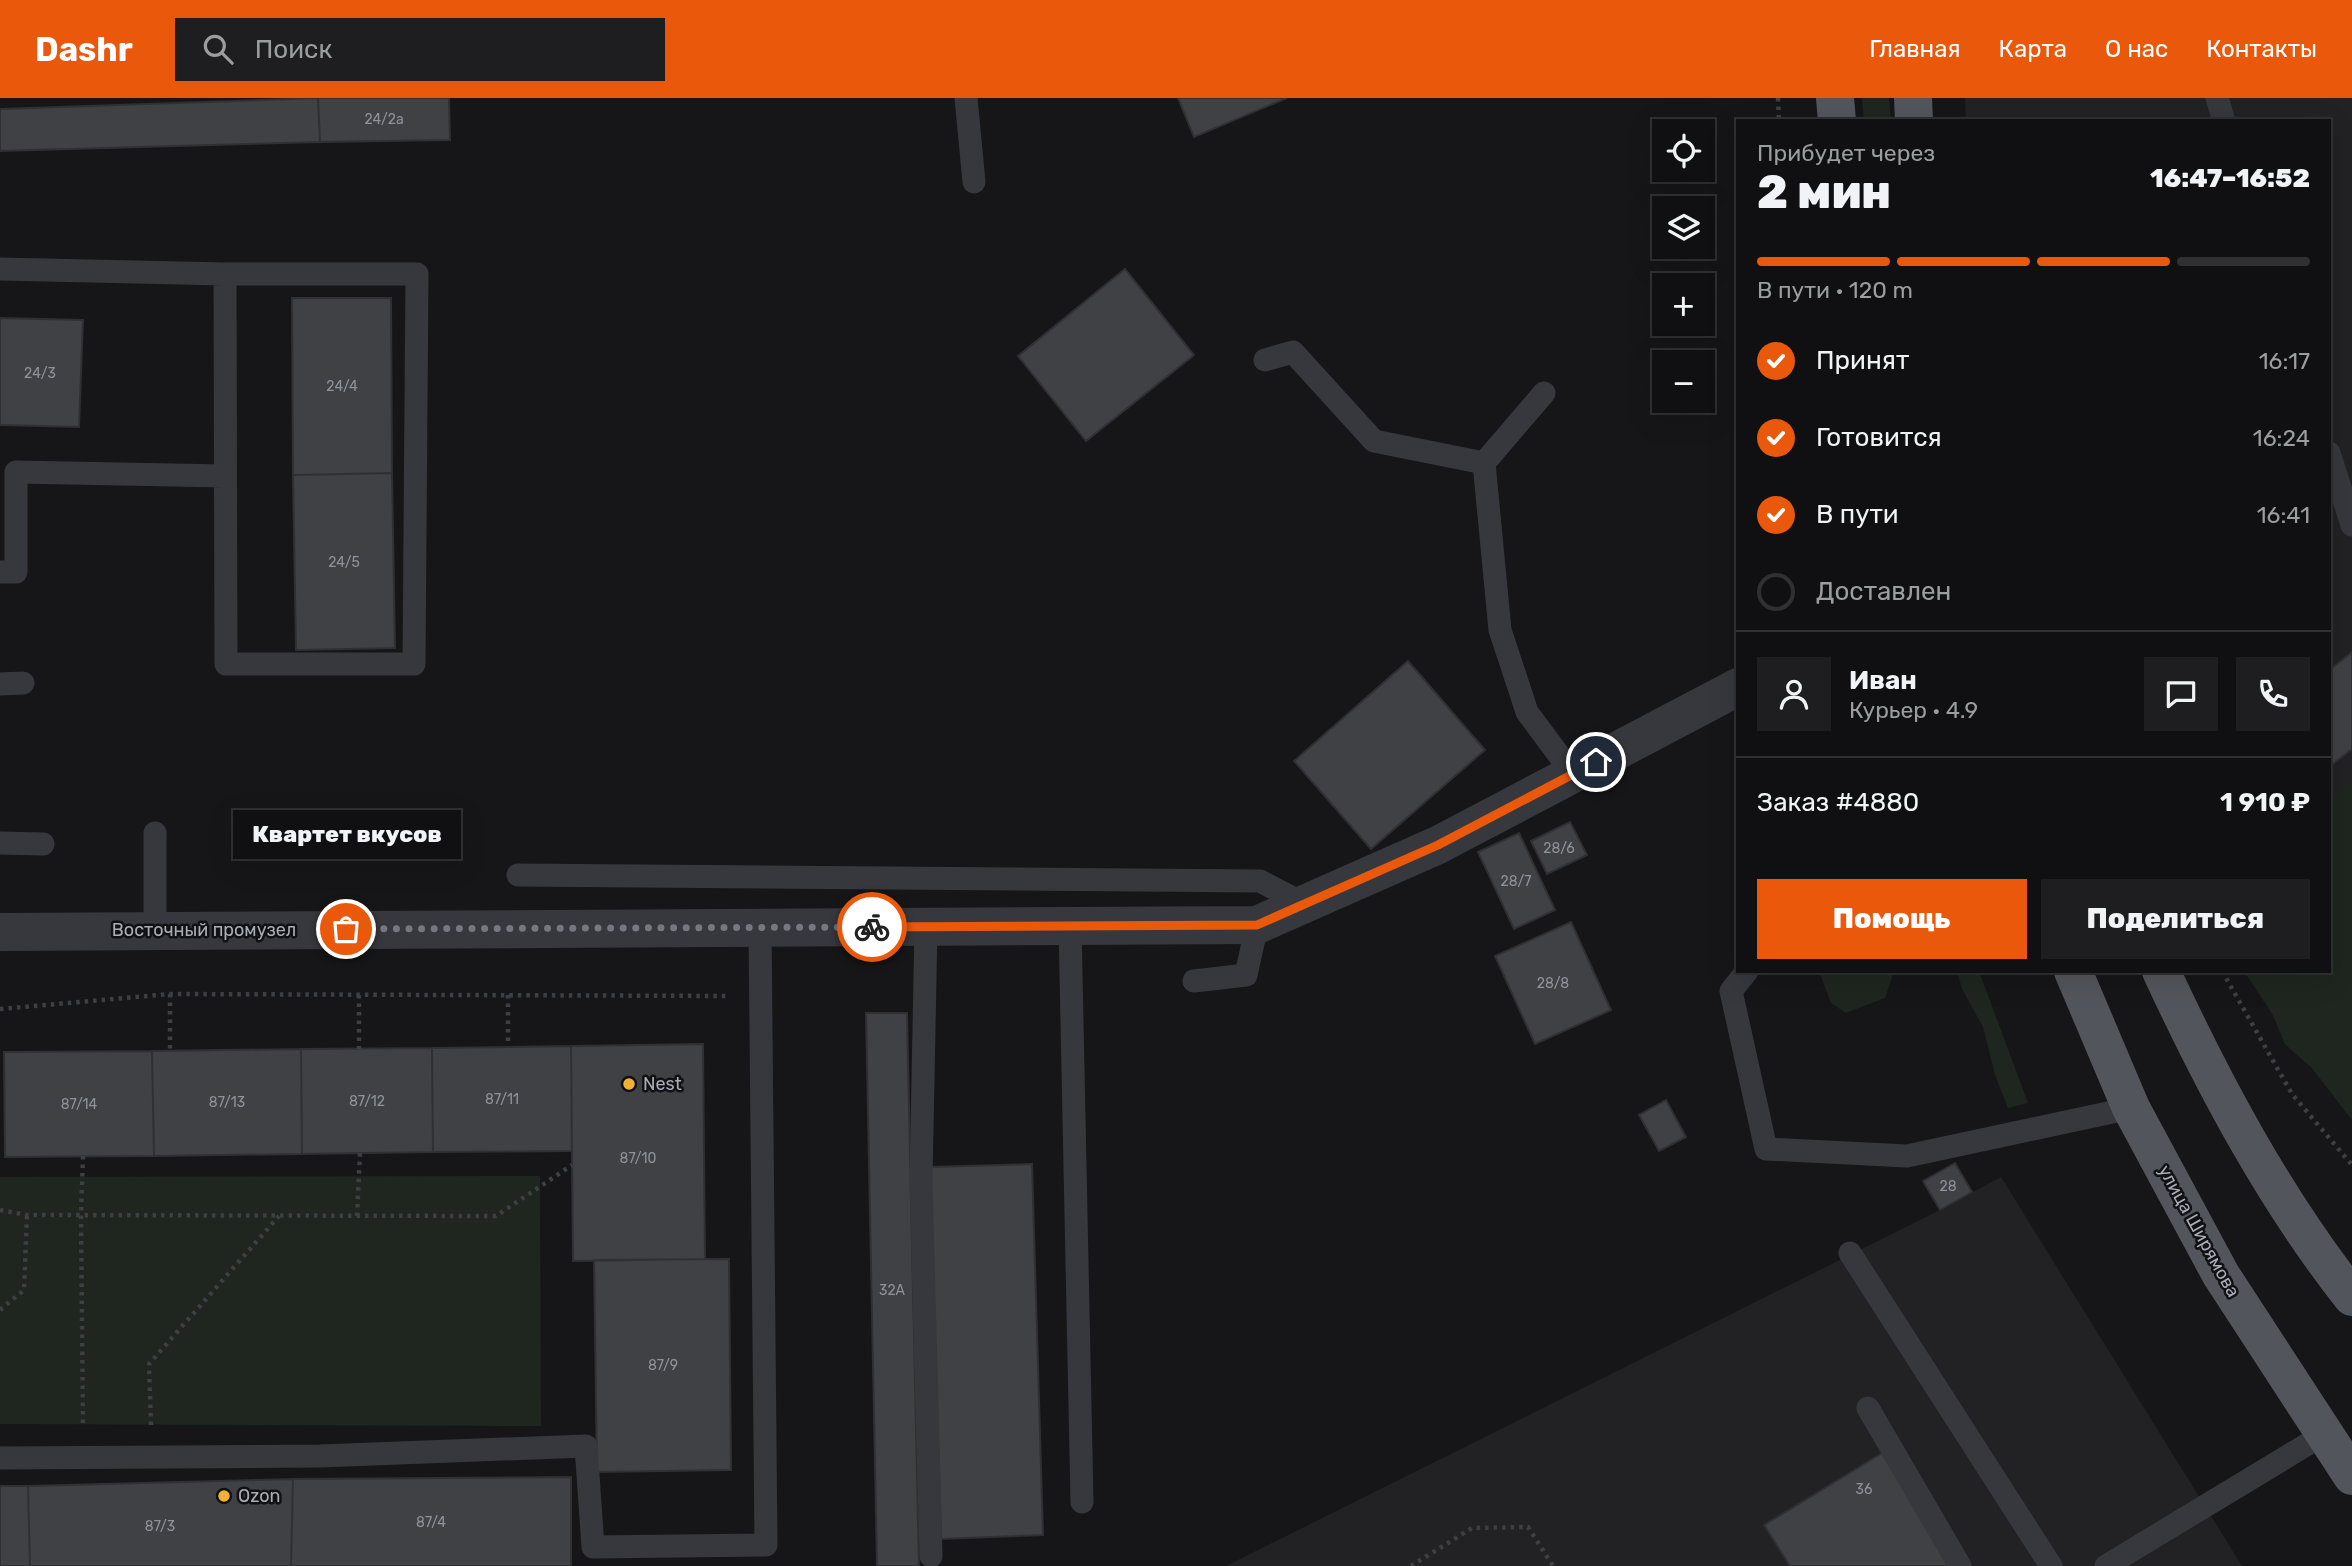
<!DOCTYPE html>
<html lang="ru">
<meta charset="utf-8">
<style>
body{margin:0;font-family:Rubik,sans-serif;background:#1e1e20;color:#f1f3f6;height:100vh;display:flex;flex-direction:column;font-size:26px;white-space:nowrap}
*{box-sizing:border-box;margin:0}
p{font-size:23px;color:#9c9d9f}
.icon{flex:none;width:38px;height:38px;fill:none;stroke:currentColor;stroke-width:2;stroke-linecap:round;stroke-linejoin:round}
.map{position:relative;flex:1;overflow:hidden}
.sheet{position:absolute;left:1736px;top:21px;width:595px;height:854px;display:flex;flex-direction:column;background:#101012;border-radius:0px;box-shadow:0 7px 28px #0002,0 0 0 2px #303032}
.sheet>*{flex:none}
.tools{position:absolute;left:1652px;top:21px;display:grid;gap:14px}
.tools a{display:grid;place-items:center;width:63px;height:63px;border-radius:0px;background:#101012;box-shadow:0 7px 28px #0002,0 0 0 2px #303032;font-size:35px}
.pin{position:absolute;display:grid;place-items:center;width:60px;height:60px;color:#fff;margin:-30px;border:4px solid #fff;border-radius:50%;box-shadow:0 2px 7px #0007}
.courier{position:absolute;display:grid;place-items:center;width:70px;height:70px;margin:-35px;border:5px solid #ea580c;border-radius:50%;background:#fff;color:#222;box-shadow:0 2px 9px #0007}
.bubble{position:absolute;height:49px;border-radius:0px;background:#101012;box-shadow:0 7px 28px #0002,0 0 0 2px #303032;font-size:23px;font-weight:800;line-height:49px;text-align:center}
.headline em{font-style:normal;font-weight:800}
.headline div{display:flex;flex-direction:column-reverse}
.headline{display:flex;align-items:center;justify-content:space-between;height:119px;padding:0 21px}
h1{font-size:46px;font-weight:800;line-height:52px}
.bar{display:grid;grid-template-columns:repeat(4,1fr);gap:10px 7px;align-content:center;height:84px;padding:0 21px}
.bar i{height:9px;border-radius:5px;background:#303032}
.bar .active{background:#ea580c}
.bar p{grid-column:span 4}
.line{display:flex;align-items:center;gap:18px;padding:0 21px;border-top:2px solid #303032}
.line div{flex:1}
.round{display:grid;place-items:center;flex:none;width:74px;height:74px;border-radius:0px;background:#1e1e20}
ol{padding:0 21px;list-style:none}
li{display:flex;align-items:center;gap:21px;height:77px}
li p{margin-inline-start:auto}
li .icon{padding:7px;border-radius:50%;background:#ea580c;color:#fff;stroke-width:4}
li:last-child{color:#9c9d9f}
li i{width:38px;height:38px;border:4px solid #303032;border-radius:50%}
.action{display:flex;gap:14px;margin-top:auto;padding:14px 21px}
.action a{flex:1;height:80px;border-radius:0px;background:#ea580c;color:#fff;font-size:28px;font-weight:800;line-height:80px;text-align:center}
.action a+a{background:#1e1e20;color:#f1f3f6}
header{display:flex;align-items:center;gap:42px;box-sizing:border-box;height:98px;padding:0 35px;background:#ea580c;color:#fff}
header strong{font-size:33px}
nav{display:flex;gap:38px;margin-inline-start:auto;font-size:24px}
.search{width:490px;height:63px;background:#1e1e20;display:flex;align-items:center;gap:18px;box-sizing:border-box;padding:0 24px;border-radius:0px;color:#9c9d9f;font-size:26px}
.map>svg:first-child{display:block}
.built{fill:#222225}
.green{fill:#1e261f}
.building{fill:#404145;stroke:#303034;stroke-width:2}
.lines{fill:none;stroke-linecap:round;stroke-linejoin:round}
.path{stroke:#3d3f44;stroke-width:4.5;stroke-dasharray:3.5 5;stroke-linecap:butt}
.lane{stroke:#37383d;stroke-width:23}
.street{stroke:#37383d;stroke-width:38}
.primary{stroke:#53555c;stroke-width:38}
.done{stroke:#757880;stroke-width:7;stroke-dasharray:0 12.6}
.route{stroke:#ea580c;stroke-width:9}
.poi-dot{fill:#f2b134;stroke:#111113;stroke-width:2.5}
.labels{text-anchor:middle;stroke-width:5;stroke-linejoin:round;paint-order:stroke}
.number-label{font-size:14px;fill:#8e929b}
.street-label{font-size:18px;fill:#a8adb8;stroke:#111113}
.poi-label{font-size:18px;fill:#a8adb8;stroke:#111113;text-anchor:start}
</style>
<header>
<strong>Dashr</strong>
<div class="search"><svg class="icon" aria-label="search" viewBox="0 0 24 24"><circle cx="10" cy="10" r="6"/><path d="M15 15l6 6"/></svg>Поиск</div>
<nav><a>Главная</a><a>Карта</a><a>О нас</a><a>Контакты</a></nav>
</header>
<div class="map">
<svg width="2352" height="1468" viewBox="0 0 2352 1468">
<rect width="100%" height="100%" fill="#161618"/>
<path class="built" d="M1965 0H2352V1022L2312 970 2285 946 2273 917 2244 873H2329V23H1966Z
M2001 1079 2242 1468H1226L1940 1112Z"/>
<path class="green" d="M1862 0H1889L1891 23H1864Z
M2352 683V1022L2312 970 2285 946 2273 917 2244 873H2329V700Z
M1819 873H1894L1885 900 1846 915 1831 905Z
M1957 873H1979L2028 1005 2008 1010 1995 977 1983 929 1962 891Z
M540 1078 541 1328 0 1326V1079Z"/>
<path class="building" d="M318 0H449L450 42 320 44Z
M318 0 320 44 0 53V11Z
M1178 0H1287L1194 39Z
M1125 171 1194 257 1086 343 1018 258Z
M292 200H391L392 375 293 377Z
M0 220 83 222 79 329 0 327Z
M392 375 395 550 296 552 293 377Z
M2352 554V651L2329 669V572Z
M1408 563 1485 652 1371 751 1294 663Z
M1570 724 1587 757 1547 776 1531 743Z
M1519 735 1555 812 1514 831 1478 754Z
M1571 824 1611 912 1535 946 1495 858Z
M866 915H907L919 1468H877Z
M703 946 705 1161 573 1163 571 948Z
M571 948 572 1053 433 1054 432 950Z
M432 950 433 1054 302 1056 301 951Z
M301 951 302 1056 154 1058 152 953Z
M152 953 154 1058 5 1059 4 954Z
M1666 1002 1686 1039 1659 1053 1639 1017Z
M1955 1065 1972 1094 1940 1112 1923 1083Z
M1032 1066 1043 1437 941 1441 930 1069Z
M729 1161 731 1372 597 1374 594 1162Z
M1882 1355 1952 1468H1790L1764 1427Z
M571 1379V1468H291L293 1381Z
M293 1381 291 1468H30L28 1388Z
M0 1388H28L30 1468H0Z"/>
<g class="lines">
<path class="path" d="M1778 0 1779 23
M2222 873 2292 996 2352 1067
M170 896V953
M359 897V951
M508 897V944
M0 911 170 896 730 898
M83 1058 81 1117 83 1327
M0 1112 27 1117 496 1118 572 1067
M357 1118 360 1055
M0 1212 24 1192 27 1117
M151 1327 149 1266 279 1118
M1411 1468 1472 1430 1528 1429 1553 1468"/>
<path class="lane" d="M966 0 974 84
M2217 0 2224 23
M0 171 225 176H417L414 566H226L225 176
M1265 262 1293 254 1374 343 1484 365
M1544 295 1484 365 1500 532 1527 614 1573 676
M2329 355 2352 427
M0 474H16V374L225 378
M0 586 23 585
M155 735V832
M0 745 43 746
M518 777 1260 783 1304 806
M1070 828 1082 1404
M926 829 921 1082 931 1458
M1747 873 1731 893 1766 1051 1907 1058 2131 1010
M1194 883 1246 877 1257 827
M1850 1155 2051 1468
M1868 1310 1960 1468
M0 1360 320 1358 586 1348 593 1449 766 1447 760 829
M2106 1468 2326 1335"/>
<path class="street" d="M0 834 1257 827 1438 747 1738 589"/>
<path class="primary" d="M1835 0 1837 23
M1913 0 1914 23
M2073 873 2131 1010 2221 1177 2352 1378
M2161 873C2214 987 2274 1100 2352 1199"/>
</g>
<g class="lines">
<path class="done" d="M346 831 872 829"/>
<path class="route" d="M872 829 1257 827 1438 747 1596 664"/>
</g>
<g class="poi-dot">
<circle cx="629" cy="986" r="7"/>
<circle cx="224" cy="1398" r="7"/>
</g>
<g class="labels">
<g class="number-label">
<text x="384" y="26">24/2а</text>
<text x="40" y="280">24/3</text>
<text x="342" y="293">24/4</text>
<text x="344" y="469">24/5</text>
<text x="1559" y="755">28/6</text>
<text x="1516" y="788">28/7</text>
<text x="1553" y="890">28/8</text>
<text x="502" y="1006">87/11</text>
<text x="367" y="1008">87/12</text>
<text x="227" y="1009">87/13</text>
<text x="79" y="1011">87/14</text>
<text x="638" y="1065">87/10</text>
<text x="1948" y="1093">28</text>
<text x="892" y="1197">32А</text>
<text x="663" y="1272">87/9</text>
<text x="1864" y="1396">36</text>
<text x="431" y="1429">87/4</text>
<text x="160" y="1433">87/3</text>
</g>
<g class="street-label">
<text x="204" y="838">Восточный промузел</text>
<text transform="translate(2199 1133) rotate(61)" y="6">улица Ширямова</text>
</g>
<g class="poi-label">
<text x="643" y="992">Nest</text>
<text x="238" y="1404">Ozon</text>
</g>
</g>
</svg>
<div class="tools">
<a><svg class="icon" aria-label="locate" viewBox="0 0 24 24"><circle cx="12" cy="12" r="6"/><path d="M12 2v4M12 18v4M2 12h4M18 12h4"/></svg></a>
<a><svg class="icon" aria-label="layers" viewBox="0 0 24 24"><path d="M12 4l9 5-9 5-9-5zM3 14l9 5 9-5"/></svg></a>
<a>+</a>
<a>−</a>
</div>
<div class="pin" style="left:346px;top:831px;background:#ea580c"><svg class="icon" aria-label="bag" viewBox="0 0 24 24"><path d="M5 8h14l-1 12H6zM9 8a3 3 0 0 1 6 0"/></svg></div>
<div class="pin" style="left:1596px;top:664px;background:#1f2937"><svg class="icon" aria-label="home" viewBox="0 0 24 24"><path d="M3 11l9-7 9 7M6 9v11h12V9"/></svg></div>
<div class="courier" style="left:872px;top:829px"><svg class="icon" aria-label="bike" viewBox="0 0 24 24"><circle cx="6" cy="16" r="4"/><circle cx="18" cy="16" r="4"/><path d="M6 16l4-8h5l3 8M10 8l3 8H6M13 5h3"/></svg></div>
<div class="bubble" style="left:233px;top:712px;width:228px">Квартет вкусов</div>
<section class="sheet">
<div class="headline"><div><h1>2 мин</h1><p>Прибудет через</p></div><em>16:47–16:52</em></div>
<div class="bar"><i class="active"></i><i class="active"></i><i class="active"></i><i></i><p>В пути · 120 m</p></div>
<ol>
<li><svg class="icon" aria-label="check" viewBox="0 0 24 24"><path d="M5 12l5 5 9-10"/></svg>Принят<p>16:17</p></li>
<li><svg class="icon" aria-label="check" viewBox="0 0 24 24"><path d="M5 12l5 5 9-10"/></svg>Готовится<p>16:24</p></li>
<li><svg class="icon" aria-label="check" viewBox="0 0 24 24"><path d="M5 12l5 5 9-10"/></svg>В пути<p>16:41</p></li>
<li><i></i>Доставлен</li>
</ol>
<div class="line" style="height:126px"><a class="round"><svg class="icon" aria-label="person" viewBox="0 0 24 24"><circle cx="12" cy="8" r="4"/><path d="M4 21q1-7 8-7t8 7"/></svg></a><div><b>Иван</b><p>Курьер · 4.9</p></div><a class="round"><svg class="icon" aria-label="chat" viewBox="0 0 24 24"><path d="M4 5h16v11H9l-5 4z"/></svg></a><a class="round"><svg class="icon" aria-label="phone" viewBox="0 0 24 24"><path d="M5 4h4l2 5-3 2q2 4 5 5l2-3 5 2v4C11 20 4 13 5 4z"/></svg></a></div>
<div class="line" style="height:91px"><div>Заказ #4880</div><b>1 910 ₽</b></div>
<div class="action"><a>Помощь</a><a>Поделиться</a></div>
</section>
</div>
